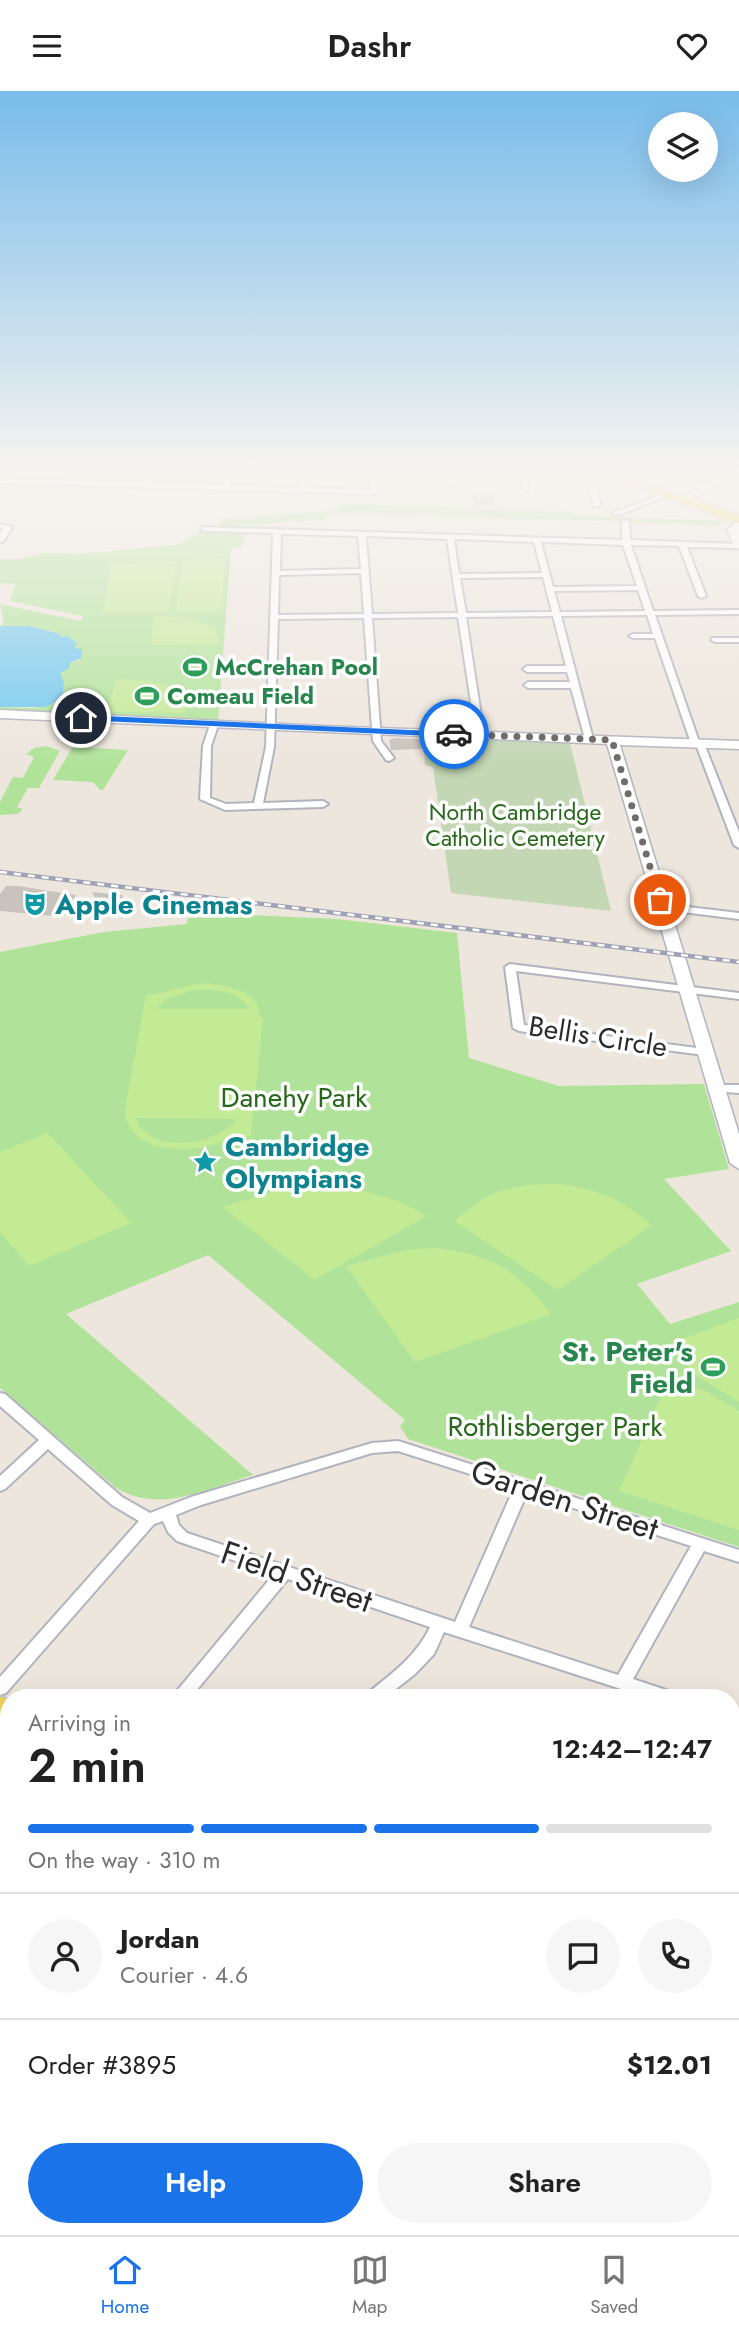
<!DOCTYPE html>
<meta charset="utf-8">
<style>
body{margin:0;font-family:Jost,sans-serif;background:#f6f6f6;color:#222;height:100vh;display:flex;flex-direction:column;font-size:26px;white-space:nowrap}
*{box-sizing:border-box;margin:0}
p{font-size:23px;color:#767676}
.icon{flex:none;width:38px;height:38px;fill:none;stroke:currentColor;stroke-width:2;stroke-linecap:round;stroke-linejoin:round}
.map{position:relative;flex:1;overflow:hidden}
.details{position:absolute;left:0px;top:1598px;width:740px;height:548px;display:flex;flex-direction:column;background:#fff;border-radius:28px 28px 0 0;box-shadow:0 7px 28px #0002}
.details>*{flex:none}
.tools{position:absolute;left:648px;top:21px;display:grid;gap:14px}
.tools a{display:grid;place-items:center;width:70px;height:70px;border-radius:50%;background:#fff;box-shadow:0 7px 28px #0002;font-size:35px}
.pin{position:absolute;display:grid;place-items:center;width:60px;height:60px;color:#fff;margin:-30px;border:4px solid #fff;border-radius:50%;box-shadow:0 2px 7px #0007}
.courier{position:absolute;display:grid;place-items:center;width:70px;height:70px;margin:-35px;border:5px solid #1a73e8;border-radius:50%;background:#fff;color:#222;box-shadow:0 2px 9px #0007}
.headline em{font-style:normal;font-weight:600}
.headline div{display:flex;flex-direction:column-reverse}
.headline{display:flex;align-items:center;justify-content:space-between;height:119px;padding:0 28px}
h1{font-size:46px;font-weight:600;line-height:52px}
.bar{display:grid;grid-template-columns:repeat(4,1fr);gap:10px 7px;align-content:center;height:84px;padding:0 28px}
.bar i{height:9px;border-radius:5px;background:#e0e0e0}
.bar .on{background:#1a73e8}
.bar p{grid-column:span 4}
.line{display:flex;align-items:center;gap:18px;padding:0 28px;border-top:2px solid #e0e0e0}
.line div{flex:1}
.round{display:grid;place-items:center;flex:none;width:74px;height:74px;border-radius:37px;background:#f6f6f6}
.action{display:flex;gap:14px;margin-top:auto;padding:14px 28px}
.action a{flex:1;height:80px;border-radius:42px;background:#1a73e8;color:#fff;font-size:28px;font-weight:600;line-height:80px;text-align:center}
.action a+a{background:#f6f6f6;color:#222}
header{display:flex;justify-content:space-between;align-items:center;height:91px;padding:0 28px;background:#fff;font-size:32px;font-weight:600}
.tabs{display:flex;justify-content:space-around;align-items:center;height:98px;border-top:2px solid #e0e0e0;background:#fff;font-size:19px;color:#767676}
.tabs a{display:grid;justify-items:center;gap:4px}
.tabs .on{color:#1a73e8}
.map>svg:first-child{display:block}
.green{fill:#b0e399}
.cemetery{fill:#c3d7b4}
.pitch{fill:#c3ea95;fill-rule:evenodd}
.water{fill:#70c8ef}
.building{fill:#c8c3bc}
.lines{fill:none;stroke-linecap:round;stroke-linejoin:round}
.street-casing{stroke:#b1b3be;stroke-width:4}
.secondary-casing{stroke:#b1b3be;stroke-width:3}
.primary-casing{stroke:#c8c8c8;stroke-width:4}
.street{fill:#fff;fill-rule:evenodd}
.secondary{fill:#fff;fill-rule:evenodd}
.primary{fill:#f1d45e;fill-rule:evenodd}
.rail-casing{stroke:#9fa2b5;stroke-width:4.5}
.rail{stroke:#fff;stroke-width:2.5;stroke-dasharray:7;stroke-linecap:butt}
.route{fill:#1a73e8}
.done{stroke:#6f6c69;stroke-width:7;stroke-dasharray:0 12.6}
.labels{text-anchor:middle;stroke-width:7;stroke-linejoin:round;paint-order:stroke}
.far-leisure-label{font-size:23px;font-weight:bold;fill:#27864d;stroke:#fff;text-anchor:start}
.far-park-label{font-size:23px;fill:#27681a;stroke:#fff}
.culture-label{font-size:28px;font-weight:bold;fill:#0d838f;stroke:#fff;text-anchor:start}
.street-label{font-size:28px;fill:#2b2b2b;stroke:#fff}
.park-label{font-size:28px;fill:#27681a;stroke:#fff}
.leisure-label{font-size:28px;font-weight:bold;fill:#27864d;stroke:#fff;text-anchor:end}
.near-street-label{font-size:33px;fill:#2b2b2b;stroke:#fff}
</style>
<header><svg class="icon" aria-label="menu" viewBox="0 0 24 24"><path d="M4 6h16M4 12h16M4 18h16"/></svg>Dashr<svg class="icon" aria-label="heart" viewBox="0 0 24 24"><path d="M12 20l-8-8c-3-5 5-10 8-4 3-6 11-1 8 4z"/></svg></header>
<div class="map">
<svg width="739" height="2144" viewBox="0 0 739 2144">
<rect width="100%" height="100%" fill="#ede6dd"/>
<path class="green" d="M342 413 569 420 570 424 722 430 723 434 410 424 323 425 324 429 218 436 222 428 330 420Z
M201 440 245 441 242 456 231 457 218 631 0 619V616C20 616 44 621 62 608L60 582 71 571 80 569 72 551 67 545 60 546 30 535H0L4 532 0 513 81 530 83 525 10 510 16 493 0 492V468H20L44 462 80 463 176 454Z
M46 655 60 660 39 697H28L17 716 23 718 18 723 0 724V711L13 686 23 687 34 666 26 663 34 657Z
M72 657 76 656 128 659 103 699H100L93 691 53 689Z
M249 824 337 828 457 842 469 967 559 995 704 993 729 1078 664 1088 731 1160 637 1193 670 1233 739 1211V1456L408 1348 400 1335 405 1329 208 1164 66 1223 253 1384C207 1398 161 1423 116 1397L0 1297V861L104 841 187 833 188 827Z"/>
<path class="cemetery" d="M423 646 570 652 611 820 451 802 433 676 425 674Z"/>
<path class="pitch" d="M225 468 221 521H176L182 469Z
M174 470 176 472 169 521 103 522 111 476 108 474Z
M154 525C176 525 198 526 216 540L220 553 154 554 151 552Z
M116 588C137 590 173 588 185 608V622L107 621Z
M207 892C229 895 259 899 260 926H263L251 1045C234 1045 224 1051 208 1055 178 1063 133 1058 124 1023L146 904C166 904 185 893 207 892ZM193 899C213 898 238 899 249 918H156L166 908ZM136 1027 235 1028 236 1029C216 1055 148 1064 136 1027Z
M48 1042 131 1132 29 1175 0 1141V1061Z
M557 1093C598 1097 620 1108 652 1134L558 1199 454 1130C491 1098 508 1094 557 1093Z
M325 1095C363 1098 394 1105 427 1125L314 1189 223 1116 268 1102Z
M436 1157C492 1164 517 1178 551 1223L415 1271 346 1175 406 1159Z
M739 1227V1311L694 1283 666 1254Z
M669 1288 707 1301 739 1320V1439L619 1400Z"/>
<path class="water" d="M0 535H29L60 543 61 546 67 545 77 552 75 557 82 558V567L71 571 68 578 60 582 64 592 62 608 45 616H0Z"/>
<path class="building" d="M471 403 494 404V415H475Z
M395 647 422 648 421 658 391 659 389 649Z
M6 795H18L76 804 62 824 54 825 0 820V803Z
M92 801 122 804 128 820 103 824Z"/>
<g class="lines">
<g class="street-casing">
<path id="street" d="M90 377H96L94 391 147 392 151 377H157L154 392 223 394 225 377H231L230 395 299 397 300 377H306V397L370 399V377H376L377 401 374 403 0 392V388L87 390Z
M444 377H450L451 396 446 395Z
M519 377H525L528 400 523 399Z
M646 377H655L633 389 628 388Z
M700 377H714L728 381 734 377H739V380C726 388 699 408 686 408V406L700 397 682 392V390L705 394 723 384Z
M609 384 614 385 595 394 601 414 594 416 588 393Z
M663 403 669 404 619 424 612 422Z
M622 429 629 431 630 449 739 453V457L687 456 706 505 702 507 698 505 679 455 631 454 653 520 739 519V523L655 524 698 648 705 655 739 741V757L734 754 697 656 690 649 655 547H633L629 545 633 543H653L647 524 561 525 593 648 589 651 585 648 571 597H528L524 594 528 591H570L567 581H527L523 578 527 575H566L553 525 466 526 484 644 480 647 476 644 458 526 372 527 381 650 394 667 389 670 386 669 373 650 364 527 278 528 274 656 263 712 323 710 328 713 323 716 225 719 200 708 203 655 210 634 214 631 218 634 211 655 210 707 226 713 254 712 266 656 273 442 205 440 201 438 202 436 622 449ZM281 443 358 445 361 478 280 480ZM366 445 447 448 458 522 372 523ZM454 448 534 451 542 482 459 483ZM541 451 623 454 637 495 553 496ZM361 482 364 523 278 524 279 484ZM543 486 552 521 466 522 460 487ZM638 499 645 520 560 521 554 500Z
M0 433 12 436 3 451H0V443L3 438 0 437Z
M712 547H739V551H715L711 549Z
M662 813 739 822V828L658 818V814Z
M510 873 739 902V908L516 880 524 934 704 958 710 961 704 964 519 940 513 937 505 876Z
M716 994H739V1002L712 1000 710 998Z
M0 1302 5 1303 122 1406 150 1422 191 1406 372 1352 398 1350 739 1459V1471L704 1460 633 1588 672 1601 674 1606H646L444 1541 434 1563 415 1583 386 1606H367L369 1601C393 1582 417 1564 430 1536L288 1488 191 1606H174L176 1601 274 1483 177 1450 168 1441 163 1430 154 1433 6 1602 0 1604V1586L139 1430 112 1414 48 1358 5 1398 0 1400V1385L39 1349 0 1315ZM398 1360 514 1397 455 1531 187 1442 179 1434 176 1424 201 1414 372 1362ZM527 1402 691 1455 618 1584 469 1536Z
M732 1621 739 1623V1638L732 1635Z
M9 1816V1837L0 1843V1821Z
M194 2137H214L212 2144H192Z
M496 2137H526L529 2144H499Z"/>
</g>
<g class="secondary-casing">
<path id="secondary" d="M739 429V458L734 455 727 439Z
M0 619 322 635 739 650V658L620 654 739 1043V1078L730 1072 607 653 0 627Z
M739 1799V1830L732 1833V1802Z
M9 2108V2137H17L11 2144H0V2112Z
M485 2137H517L514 2144H482Z"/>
</g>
<g class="primary-casing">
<path id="primary" d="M581 377H598L739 425V432Z
M0 1606 9 1609V1632L0 1629Z
M732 2012 739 2014V2047L732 2043Z"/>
</g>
<use href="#street" class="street"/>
<use href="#secondary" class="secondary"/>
<use href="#primary" class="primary"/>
<g class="rail-casing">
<path id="rail" d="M0 781 739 871"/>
</g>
<use href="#rail" class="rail"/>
</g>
<linearGradient id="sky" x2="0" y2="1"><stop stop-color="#78bceb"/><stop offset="0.56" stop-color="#f7f4f0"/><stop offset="1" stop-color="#f7f4f0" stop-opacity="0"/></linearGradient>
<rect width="739" height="678" fill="url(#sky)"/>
<path class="route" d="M81 624 454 641 459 643 454 646 78 629Z"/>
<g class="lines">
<path class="done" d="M454 643 612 649 660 809"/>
</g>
<defs>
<g id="stadium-bare" transform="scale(1.89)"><path d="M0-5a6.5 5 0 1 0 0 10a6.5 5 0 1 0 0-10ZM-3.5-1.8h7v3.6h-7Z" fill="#2e9e5b" stroke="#fff" stroke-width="2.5" paint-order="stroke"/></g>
<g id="theatre-bare" transform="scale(1.89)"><path d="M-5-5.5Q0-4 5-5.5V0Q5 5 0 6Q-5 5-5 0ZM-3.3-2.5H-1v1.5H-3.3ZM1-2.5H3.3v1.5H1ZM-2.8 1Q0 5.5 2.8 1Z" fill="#0f9aa8" stroke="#fff" stroke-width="2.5" paint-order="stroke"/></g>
<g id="sight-bare" transform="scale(1.89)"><path d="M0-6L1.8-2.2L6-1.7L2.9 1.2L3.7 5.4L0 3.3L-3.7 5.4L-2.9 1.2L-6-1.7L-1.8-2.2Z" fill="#0f9aa8" stroke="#fff" stroke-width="2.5" paint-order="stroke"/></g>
</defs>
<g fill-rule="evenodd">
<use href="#stadium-bare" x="195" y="576"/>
<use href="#stadium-bare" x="147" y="605"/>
<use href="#theatre-bare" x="35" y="813"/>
<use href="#sight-bare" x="205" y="1071"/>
<use href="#stadium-bare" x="713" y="1276"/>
</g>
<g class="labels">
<g class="far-leisure-label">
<text x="215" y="584">McCrehan Pool</text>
<text x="167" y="613">Comeau Field</text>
</g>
<g class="far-park-label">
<text x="515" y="729">North Cambridge<tspan x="515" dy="26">Catholic Cemetery</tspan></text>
</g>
<g class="culture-label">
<text x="55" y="823">Apple Cinemas</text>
<text x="225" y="1065">Cambridge<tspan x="225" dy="32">Olympians</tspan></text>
</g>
<g class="street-label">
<text transform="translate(598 945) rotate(9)" y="10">Bellis Circle</text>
</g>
<g class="park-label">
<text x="294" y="1016">Danehy Park</text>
<text x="555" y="1345">Rothlisberger Park</text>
</g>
<g class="leisure-label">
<text x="693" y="1270">St. Peter's<tspan x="693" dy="32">Field</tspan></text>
</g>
<g class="near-street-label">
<text transform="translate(565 1408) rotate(18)" y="12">Garden Street</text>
<text transform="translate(297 1485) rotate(19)" y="12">Field Street</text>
</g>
</g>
</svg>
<div class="tools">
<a><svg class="icon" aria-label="layers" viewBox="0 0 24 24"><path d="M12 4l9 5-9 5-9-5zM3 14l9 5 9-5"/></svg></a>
</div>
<div class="pin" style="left:660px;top:809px;background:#ea580c"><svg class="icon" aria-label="bag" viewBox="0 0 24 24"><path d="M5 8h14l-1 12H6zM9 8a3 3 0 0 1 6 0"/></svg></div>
<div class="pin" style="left:81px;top:627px;background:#1f2937"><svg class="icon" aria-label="home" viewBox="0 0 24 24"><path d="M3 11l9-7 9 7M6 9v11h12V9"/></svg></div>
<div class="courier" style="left:454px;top:643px"><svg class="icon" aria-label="car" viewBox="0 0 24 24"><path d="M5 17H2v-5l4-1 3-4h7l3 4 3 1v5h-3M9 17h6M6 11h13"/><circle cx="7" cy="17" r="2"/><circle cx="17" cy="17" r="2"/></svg></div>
<section class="details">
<div class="headline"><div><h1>2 min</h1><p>Arriving in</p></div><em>12:42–12:47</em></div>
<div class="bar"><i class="on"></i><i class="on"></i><i class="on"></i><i></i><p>On the way · 310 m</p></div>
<div class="line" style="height:126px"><a class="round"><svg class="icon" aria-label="person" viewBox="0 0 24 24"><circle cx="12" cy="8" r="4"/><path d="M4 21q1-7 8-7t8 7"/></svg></a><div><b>Jordan</b><p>Courier · 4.6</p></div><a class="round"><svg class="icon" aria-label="chat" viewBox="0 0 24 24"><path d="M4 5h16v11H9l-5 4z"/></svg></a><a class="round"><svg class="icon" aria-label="phone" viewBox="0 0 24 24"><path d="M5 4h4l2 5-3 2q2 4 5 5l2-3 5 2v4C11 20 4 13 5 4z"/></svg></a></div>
<div class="line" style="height:91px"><div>Order #3895</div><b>$12.01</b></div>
<div class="action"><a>Help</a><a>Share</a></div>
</section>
</div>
<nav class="tabs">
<a class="on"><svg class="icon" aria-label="home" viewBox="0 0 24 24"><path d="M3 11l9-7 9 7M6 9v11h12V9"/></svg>Home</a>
<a><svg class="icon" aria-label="map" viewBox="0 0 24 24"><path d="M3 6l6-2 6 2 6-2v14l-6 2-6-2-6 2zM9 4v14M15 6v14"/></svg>Map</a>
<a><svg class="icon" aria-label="saved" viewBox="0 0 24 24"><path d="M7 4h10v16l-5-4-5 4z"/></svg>Saved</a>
</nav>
